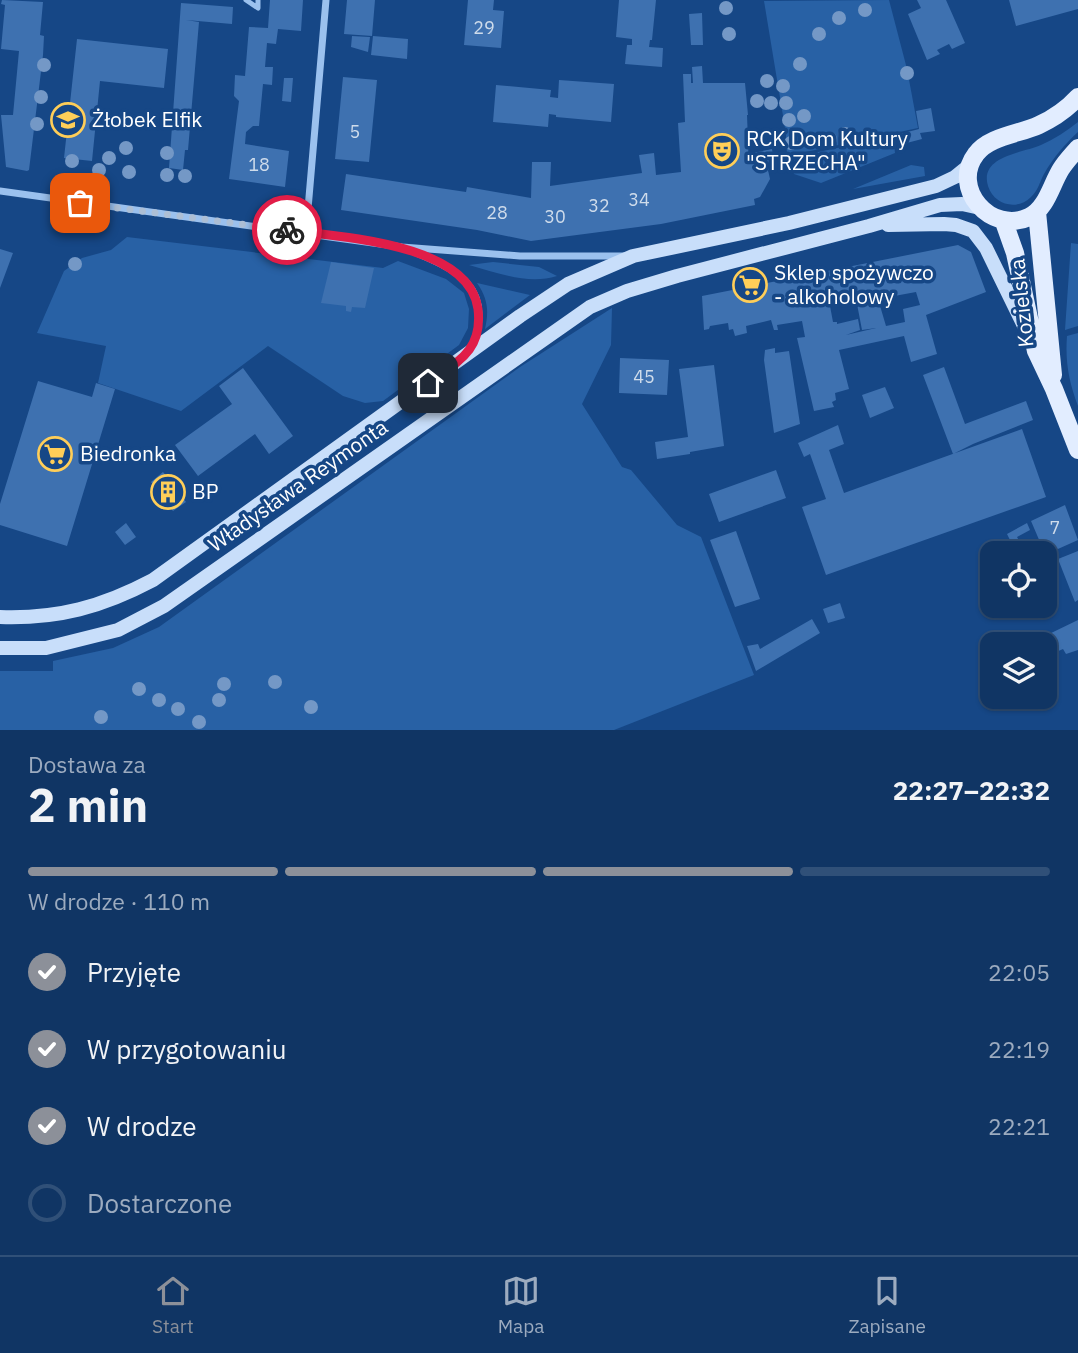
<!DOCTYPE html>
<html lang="pl">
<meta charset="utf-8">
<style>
body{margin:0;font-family:"IBM Plex Sans",sans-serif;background:#193d6a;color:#f1f3f6;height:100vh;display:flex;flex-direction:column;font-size:26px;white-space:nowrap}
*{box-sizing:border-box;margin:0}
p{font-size:23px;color:#9cabbf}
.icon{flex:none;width:38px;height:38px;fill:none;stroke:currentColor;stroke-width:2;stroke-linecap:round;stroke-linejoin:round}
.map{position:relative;height:730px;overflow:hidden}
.details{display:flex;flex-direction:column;background:#103564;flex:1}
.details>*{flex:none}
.tools{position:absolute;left:980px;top:541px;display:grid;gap:14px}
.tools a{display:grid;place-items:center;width:77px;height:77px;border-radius:14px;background:#103564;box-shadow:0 2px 5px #0004,0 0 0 2px #305078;font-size:35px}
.pin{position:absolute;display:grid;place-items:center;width:60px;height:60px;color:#fff;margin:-30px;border-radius:14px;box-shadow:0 4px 10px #0006}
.courier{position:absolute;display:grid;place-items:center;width:70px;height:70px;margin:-35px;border:5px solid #e11d48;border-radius:50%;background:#fff;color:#222;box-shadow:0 2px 9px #0007}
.overview em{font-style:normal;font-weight:700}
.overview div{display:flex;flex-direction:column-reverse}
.overview{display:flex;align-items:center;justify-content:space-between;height:119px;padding:0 28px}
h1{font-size:46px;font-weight:700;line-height:52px}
.bar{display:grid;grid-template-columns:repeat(4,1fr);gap:10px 7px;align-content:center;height:84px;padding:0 28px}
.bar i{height:9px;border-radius:5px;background:#305078}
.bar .on{background:#8c9099}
.bar p{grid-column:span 4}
ol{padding:0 28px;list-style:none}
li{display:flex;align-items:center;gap:21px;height:77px}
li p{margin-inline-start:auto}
li .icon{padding:7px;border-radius:50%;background:#8c9099;color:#fff;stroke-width:4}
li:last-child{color:#9cabbf}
li i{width:38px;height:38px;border:4px solid #305078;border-radius:50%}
.tab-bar{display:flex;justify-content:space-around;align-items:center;height:98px;border-top:2px solid #305078;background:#103564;font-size:19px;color:#9cabbf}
.tab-bar a{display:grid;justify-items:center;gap:4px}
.tab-bar .on{color:#8c9099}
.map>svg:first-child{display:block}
.green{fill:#2861a5}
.building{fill:#3e71b0;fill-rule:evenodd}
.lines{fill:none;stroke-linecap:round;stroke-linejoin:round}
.lane{stroke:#9bc1ee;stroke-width:5}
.street{stroke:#9bc1ee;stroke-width:7}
.secondary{stroke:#c8defa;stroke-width:14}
.primary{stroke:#e2edff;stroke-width:18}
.tree{fill:#7498c6}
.done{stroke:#adbfd5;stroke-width:7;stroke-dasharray:0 12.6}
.route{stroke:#e11d48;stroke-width:9}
.labels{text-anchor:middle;stroke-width:7;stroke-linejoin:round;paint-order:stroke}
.number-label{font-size:18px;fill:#cfdceb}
.poi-label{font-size:21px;fill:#fff;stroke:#164786;text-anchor:start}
.street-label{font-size:21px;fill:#fff;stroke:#164786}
</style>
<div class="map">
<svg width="1078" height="730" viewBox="0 0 1078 730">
<rect width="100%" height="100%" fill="#164786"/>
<path class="green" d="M889 0 907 69 918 128 787 156 786 134 764 1Z
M1078 122V132C1065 144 1053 158 1044 174 1040 181 1038 191 1031 197 1017 211 994 205 988 186 979 156 1023 153 1041 145 1054 139 1067 131 1078 122Z
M893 136 895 153 821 183 794 174 792 164 795 157Z
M911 165 924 167 925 176 853 189Z
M127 237 383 268 398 261 446 279 464 293 469 309 468 328 459 345 383 401 365 403 343 396 268 346 181 411 98 383 106 346 37 333 64 271 82 258 111 250Z
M1071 243 1078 244V326L1065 330Z
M493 262 539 267 557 276C528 285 498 273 469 265Z
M477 283 530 295 485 329C489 311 488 299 477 283Z
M612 308 611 345 582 404 622 467 631 470 677 525 701 537 754 675 614 730H0V671H53V661L113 648 159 627 520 367Z
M1078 333V406C1069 382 1065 362 1067 336Z"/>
<path class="building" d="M2 0 43 2 40 35 44 36 43 55 29 170 27 171 6 167 1 115H13L19 51 1 49 5 5 1 4Z
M270 0H303L301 31 278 29 276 44 267 43 265 67H273L272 85 263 84 259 126H253L246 132 245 144 289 151 285 187 229 179 239 101 234 96 235 75 245 76 249 27 268 28Z
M347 0H375L372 36 344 34Z
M468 0H494L493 10 504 11 501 48 464 45Z
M619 0H656L652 40H650L649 47 663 48 662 67 625 64 627 45H632V39L616 37Z
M917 0H946L965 43 952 49 949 44 937 50 940 54 927 60 908 14 921 8Z
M1009 0H1078V9L1016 26Z
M181 3 233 7 232 24 186 20 199 22 188 150H185L183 170 169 168Z
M702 13 703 45H691L689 14Z
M352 36 370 37 368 52 351 47Z
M373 36 408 39 407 59 371 55Z
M77 39 168 49 164 88 100 81 92 161 64 158Z
M702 66 703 83H745L748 115H747L748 141H749L748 154 772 149 775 168 768 170 770 179 760 197 754 199 755 205 661 224 531 241 477 230 341 210 346 174 466 192 467 187 531 198 532 162H551L550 186 642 173 639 155 654 153 656 175 681 172 678 123 685 122 683 74H691V83H693L692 67Z
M343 77 377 80 369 162 335 159Z
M284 78H293L291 102 282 101Z
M559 80 614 84 611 122 556 117V115L549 114 548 127 493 122 496 85 551 90 550 97 558 98Z
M931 108 935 131 920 133 922 139 899 145 896 135 919 129 916 111Z
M958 245 971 252 986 292 926 315 937 354 911 362 904 336 839 350 849 389 835 393 836 400 832 402 834 407 814 411 797 338 805 337 802 321 777 325 778 330H774L771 320 746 326 747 333 735 336 733 329 729 330 728 323 710 326 709 329 704 330 702 296ZM916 292 920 305 903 309 905 322 886 326 878 299ZM841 304 842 307 857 304 862 330 876 328 846 335 860 330 858 319 837 324V322H833L830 306Z
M0 249 13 253 0 288Z
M331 262 374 268 365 308 352 307 351 312 346 311V306L321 303Z
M775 348V353L789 351 800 424 774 433 764 360 765 350Z
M620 358 669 360 667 395 619 393Z
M714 365 724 446 690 452V454L657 459 655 442 688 437 679 369Z
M944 367 965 424 1026 401 1033 420 973 444 953 454 923 375Z
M243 368 293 436 269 454 255 434 198 476 175 445 232 404 219 386Z
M38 381 92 397 96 383 115 389 67 546 0 525V504Z
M885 387 894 408 870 418 862 395Z
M838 425 844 444 829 450 844 493 1022 429 1046 497 826 575 802 507 826 499 810 454 804 457 798 443Z
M776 470 786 498 719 522 709 494Z
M163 472 186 502 173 511 151 482Z
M1065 505 1078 540 1049 553 1043 541 1040 542 1031 521Z
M126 523 136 537 125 545 115 532Z
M1027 523 1030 530 1017 537 1023 548 1013 553H1006L1001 544 1010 540 1007 534Z
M736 531 760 599 735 607 710 540Z
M1078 551V600L1075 602 1058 559Z
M840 603 845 618 828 623 823 609Z
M812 619 820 633 756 671 747 646 758 644 760 649Z
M1078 620V650L1066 654 1063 649 1054 653 1047 635Z"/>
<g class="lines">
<path class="lane" d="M246 0 258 8V0"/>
<path class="street" d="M0 191 402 247 520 256H625
M306 232 326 0
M409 250C456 269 496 287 472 347"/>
<path class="secondary" d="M888 225 944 224 956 225 973 231 986 248 1028 334
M0 617C58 619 102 607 153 580L520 316 568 284 633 256 789 223 936 186 955 177 971 164
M0 648H46L118 630 164 606 590 307 627 291 677 276 869 226 940 205 962 204 980 208"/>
<path class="primary" d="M1078 97C1067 109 1054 118 1039 125 1020 134 989 136 976 154 950 188 991 235 1029 217 1047 208 1051 185 1061 169 1066 161 1072 155 1078 148
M1037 212 1053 375
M1004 222 1015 253 1036 351 1054 389 1078 450"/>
</g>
<g class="tree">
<circle cx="726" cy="8" r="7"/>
<circle cx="865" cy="10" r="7"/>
<circle cx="839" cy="18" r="7"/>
<circle cx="729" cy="34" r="7"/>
<circle cx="819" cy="34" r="7"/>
<circle cx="800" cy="64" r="7"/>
<circle cx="44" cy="65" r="7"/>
<circle cx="907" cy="73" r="7"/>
<circle cx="767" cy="81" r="7"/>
<circle cx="783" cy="86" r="7"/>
<circle cx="41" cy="97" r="7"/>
<circle cx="757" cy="101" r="7"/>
<circle cx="771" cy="103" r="7"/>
<circle cx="786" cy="103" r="7"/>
<circle cx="804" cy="116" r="7"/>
<circle cx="789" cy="120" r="7"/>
<circle cx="37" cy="124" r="7"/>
<circle cx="845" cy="134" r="7"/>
<circle cx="830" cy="139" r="7"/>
<circle cx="814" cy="141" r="7"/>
<circle cx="791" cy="143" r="7"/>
<circle cx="126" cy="148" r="7"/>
<circle cx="167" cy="153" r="7"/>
<circle cx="109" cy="158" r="7"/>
<circle cx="72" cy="161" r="7"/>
<circle cx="99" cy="170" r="7"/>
<circle cx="129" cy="172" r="7"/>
<circle cx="167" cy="175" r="7"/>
<circle cx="185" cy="176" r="7"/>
<circle cx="75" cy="264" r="7"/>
<circle cx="275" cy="682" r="7"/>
<circle cx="224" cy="684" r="7"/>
<circle cx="139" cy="689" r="7"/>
<circle cx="159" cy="700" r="7"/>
<circle cx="219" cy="700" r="7"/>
<circle cx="311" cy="707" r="7"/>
<circle cx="178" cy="709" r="7"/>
<circle cx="101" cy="717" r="7"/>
<circle cx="199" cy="722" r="7"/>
</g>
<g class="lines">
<path class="done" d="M80 203 287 230"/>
<path class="route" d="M287 230C340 237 469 243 478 309 483 351 457 362 428 383"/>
</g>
<defs>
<g id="school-ring" transform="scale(1.75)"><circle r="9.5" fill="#164786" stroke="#ffce58" stroke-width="1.5"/><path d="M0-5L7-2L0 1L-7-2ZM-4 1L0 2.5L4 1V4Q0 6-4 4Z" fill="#ffce58"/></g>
<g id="theatre-ring" transform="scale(1.75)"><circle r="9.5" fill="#164786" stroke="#ffce58" stroke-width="1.5"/><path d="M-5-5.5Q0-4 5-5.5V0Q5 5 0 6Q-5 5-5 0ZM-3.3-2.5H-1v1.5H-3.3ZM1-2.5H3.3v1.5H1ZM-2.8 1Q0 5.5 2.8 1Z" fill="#ffce58"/></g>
<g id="supermarket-ring" transform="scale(1.75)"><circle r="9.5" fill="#164786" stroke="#ffce58" stroke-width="1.5"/><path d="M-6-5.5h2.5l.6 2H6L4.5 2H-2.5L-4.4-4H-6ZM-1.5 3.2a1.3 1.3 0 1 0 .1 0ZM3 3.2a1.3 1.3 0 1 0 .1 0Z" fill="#ffce58"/></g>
<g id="building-ring" transform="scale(1.75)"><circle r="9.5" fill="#164786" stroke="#ffce58" stroke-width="1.5"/><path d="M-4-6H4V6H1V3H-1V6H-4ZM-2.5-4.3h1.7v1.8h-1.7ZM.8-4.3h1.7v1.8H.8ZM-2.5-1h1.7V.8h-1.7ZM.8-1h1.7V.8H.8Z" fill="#ffce58"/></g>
</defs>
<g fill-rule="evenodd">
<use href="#school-ring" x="68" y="120"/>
<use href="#theatre-ring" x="722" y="151"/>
<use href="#supermarket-ring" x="750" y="285"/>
<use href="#supermarket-ring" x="55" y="454"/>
<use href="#building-ring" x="168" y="492"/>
</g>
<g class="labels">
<g class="number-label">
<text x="484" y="34">29</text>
<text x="355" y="138">5</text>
<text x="259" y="171">18</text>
<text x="639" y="206">34</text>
<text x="599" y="212">32</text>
<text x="497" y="219">28</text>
<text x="555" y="223">30</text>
<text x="644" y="383">45</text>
<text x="1055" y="534">7</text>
</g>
<g class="poi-label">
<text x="92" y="127">Żłobek Elfik</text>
<text x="746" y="146">RCK Dom Kultury<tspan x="746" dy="24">"STRZECHA"</tspan></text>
<text x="774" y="280">Sklep spożywczo<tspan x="774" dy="24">- alkoholowy</tspan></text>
<text x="80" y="461">Biedronka</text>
<text x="192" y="499">BP</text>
</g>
<g class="street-label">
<text transform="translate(1022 303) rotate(-96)" y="7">Kozielska</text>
<text transform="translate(298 486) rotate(-35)" y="7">Władysława Reymonta</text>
</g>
</g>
</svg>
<div class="tools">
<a><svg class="icon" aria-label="locate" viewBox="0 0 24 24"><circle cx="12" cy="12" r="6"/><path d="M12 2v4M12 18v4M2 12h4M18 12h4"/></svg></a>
<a><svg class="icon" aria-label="layers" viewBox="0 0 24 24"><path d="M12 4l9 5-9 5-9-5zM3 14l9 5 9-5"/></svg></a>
</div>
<div class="pin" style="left:80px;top:203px;background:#ea580c"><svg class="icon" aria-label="bag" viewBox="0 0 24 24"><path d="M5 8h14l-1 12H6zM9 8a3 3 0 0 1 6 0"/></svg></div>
<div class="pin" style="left:428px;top:383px;background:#1f2937"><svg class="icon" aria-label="home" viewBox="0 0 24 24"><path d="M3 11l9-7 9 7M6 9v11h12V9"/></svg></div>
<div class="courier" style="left:287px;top:230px"><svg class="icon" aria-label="bike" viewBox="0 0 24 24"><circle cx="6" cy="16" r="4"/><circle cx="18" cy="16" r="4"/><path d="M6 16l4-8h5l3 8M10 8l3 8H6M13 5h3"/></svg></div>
</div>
<section class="details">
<div class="overview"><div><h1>2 min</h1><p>Dostawa za</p></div><em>22:27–22:32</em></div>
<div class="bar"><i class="on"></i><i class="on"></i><i class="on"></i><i></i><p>W drodze · 110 m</p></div>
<ol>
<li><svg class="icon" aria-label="check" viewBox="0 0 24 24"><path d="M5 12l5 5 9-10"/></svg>Przyjęte<p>22:05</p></li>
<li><svg class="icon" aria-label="check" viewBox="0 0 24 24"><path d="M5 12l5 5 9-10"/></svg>W przygotowaniu<p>22:19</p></li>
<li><svg class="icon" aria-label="check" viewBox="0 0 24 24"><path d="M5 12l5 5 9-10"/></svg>W drodze<p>22:21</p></li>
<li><i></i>Dostarczone</li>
</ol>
</section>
<nav class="tab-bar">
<a class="on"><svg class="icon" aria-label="home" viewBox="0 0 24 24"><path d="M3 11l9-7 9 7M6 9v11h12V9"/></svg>Start</a>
<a><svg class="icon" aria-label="map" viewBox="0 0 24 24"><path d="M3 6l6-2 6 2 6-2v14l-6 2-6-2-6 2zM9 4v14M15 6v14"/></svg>Mapa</a>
<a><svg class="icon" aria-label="saved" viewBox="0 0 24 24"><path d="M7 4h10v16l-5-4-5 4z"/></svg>Zapisane</a>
</nav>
